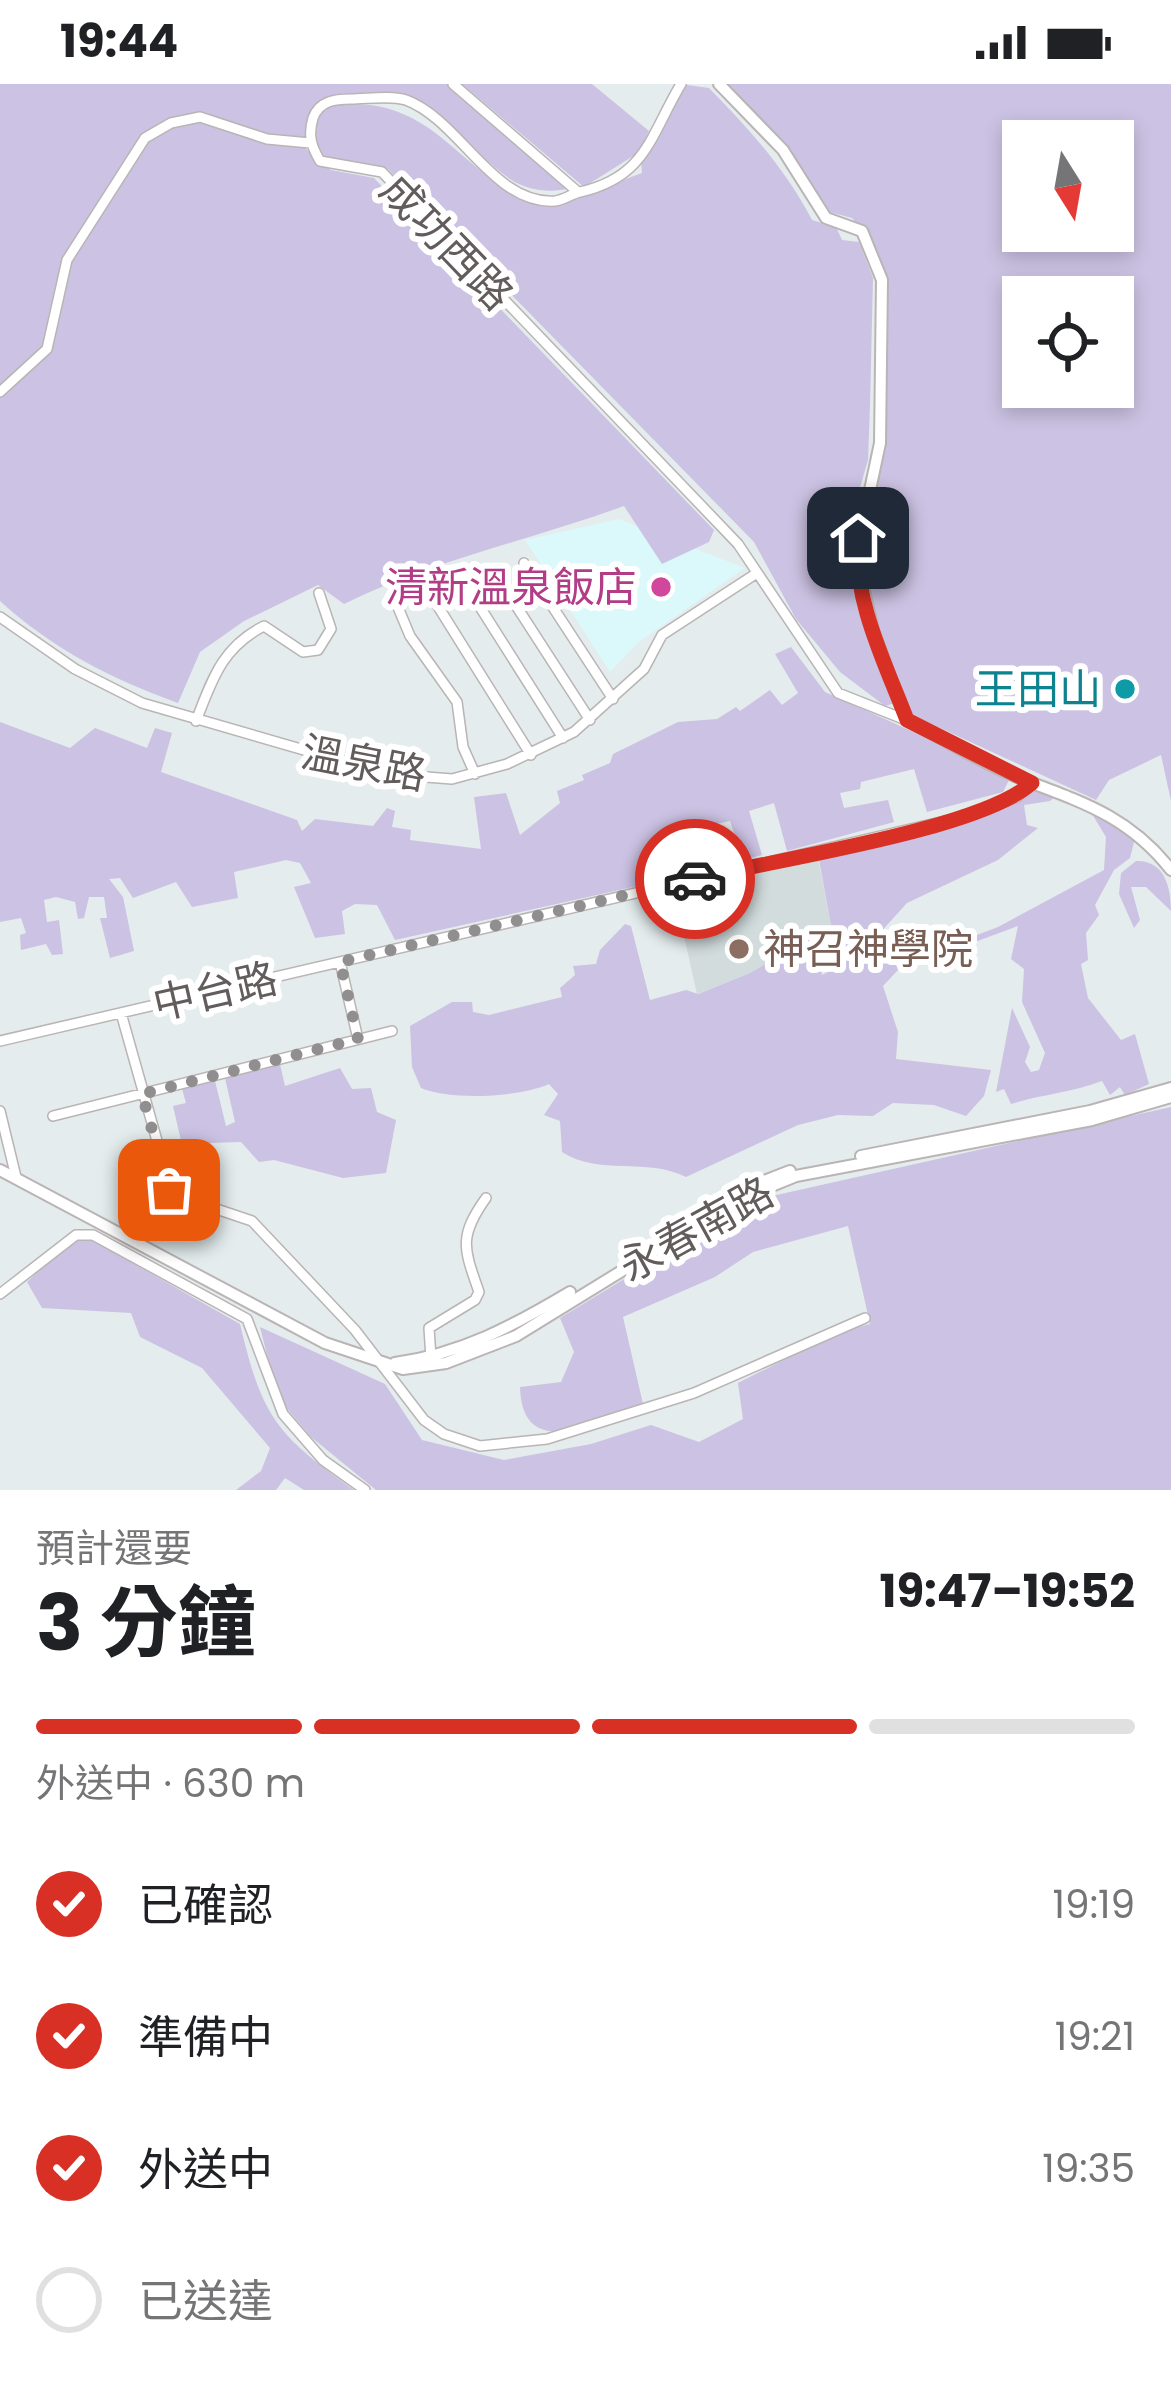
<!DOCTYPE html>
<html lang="zh-TW">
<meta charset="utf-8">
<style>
body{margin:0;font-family:Poppins,"Noto Sans TC",sans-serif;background:#f2f2f2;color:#202124;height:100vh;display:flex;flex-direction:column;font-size:45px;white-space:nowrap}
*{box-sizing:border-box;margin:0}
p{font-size:39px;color:#757577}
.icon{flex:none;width:66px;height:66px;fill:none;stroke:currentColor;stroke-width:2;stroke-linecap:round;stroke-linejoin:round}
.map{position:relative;height:1406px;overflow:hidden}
.sheet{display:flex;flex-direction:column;background:#fff;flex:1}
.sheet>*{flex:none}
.needle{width:78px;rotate:169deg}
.controls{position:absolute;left:1002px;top:36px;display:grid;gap:24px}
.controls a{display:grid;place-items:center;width:132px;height:132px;border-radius:0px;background:#fff;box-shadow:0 6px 18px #0003;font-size:60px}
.pin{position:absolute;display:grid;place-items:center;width:102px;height:102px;color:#fff;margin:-51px;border-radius:24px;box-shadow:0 6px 18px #0006}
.courier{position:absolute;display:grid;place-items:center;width:120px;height:120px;margin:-60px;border:9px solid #d93025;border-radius:50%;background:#fff;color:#222;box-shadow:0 3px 15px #0007}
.headline em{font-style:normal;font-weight:700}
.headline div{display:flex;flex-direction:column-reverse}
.headline{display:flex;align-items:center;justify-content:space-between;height:204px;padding:0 36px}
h1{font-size:78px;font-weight:700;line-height:90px}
.bar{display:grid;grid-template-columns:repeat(4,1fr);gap:18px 12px;align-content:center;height:144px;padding:0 36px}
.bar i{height:15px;border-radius:9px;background:#e0e0e0}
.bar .current{background:#d93025}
.bar p{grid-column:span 4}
ol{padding:0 36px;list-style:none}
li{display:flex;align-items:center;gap:36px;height:132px}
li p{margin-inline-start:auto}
li .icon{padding:12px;border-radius:50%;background:#d93025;color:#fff;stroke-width:4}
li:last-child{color:#757577}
li i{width:66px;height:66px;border:6px solid #e0e0e0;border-radius:50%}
.status{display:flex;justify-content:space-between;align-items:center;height:84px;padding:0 60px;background:#fff;direction:ltr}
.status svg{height:33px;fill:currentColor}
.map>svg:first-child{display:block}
.commercial{fill:#dbf9fb}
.education{fill:#d2dcdd}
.green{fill:#ccc2e3;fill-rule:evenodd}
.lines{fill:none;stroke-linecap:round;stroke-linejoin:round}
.minor-casing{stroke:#bab4b4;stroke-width:12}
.tertiary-casing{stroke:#bab4b4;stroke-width:14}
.minor{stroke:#fff;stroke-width:9}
.tertiary{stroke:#fff;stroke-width:10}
.done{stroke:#908e8f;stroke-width:12;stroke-dasharray:0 21.6}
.route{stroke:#d93025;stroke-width:15}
.hotel-dot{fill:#d1479c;stroke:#fff;stroke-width:4.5}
.culture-dot{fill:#0f9aa8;stroke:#fff;stroke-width:4.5}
.education-dot{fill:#8d6e63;stroke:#fff;stroke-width:4.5}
.labels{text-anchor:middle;stroke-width:12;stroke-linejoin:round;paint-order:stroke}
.street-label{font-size:42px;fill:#635c5d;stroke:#fff}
.hotel-label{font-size:42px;fill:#b23c85;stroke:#fff;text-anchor:end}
.culture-label{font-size:42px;fill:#0d838f;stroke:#fff;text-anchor:end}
.education-label{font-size:42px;fill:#785e54;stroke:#fff;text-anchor:start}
</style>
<div class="status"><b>19:44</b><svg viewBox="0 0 49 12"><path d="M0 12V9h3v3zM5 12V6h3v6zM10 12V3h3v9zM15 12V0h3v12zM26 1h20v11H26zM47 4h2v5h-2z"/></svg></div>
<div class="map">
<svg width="1171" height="1406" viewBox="0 0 1171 1406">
<rect width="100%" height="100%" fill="#e4eced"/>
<path class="commercial" d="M619 435 745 484 639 558 610 588 525 456Z"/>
<path class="education" d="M818 774 831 841 750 889 697 910 674 808Z"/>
<path class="green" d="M0 0H454L573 103C554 110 527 107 510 95 448 49 440 7 351 9 312 10 308 30 305 64L331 86 374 94 714 446 709 458 662 480 624 422C531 456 433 476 344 520L318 501 244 537 200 568 178 619C110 594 54 566 0 517Z
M462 0H592L649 47 638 69 584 103Z
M680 0 709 4C748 44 785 84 812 136L836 143 842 156 859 158 873 194 870 322 868 376 847 448 846 481 868 548 885 579 895 619 885 622 840 588 796 535 754 458 388 85 320 72C311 56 313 38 323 23 444 0 463 114 552 116 584 116 613 99 642 89L641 76Z
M721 0H1171V717L1161 671 1109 696 1096 716 910 630 862 506 853 461 880 343 875 270 882 203 870 157 852 134 822 126 767 45ZM1023 57H1113V147H1023ZM1023 213H1113V303H1023Z
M791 563 825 608 1011 692 1003 708 927 728 914 685 861 698 860 705 840 709 844 724 888 716 894 738 787 767 774 719 749 727 762 771 743 776 730 737 705 742 707 759 659 765 665 786 688 784 687 791 395 856 377 821 355 820 342 827 345 850 315 854 294 803 311 799 300 779 286 776 234 788 238 814 192 823 176 798 133 814 120 794 109 795 123 813 134 867 110 874 100 834H107L104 813H89L84 834 78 835 75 818 56 813 44 816 47 838 59 836 63 870 52 871 46 860 21 866 20 851 26 849 21 834 0 838V638L70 664 95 644 147 664 155 644 172 649 161 688 297 736 302 747 315 735 373 742 387 724 395 727 392 743 411 746 410 756 481 765 474 713 506 709 520 751 560 719 557 707 584 696 582 691 610 679 613 670 678 638 717 635 736 623 740 627 770 606 782 621 798 609 775 570Z
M1040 705 1057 711 1050 717 1024 721 1027 741 1038 744 998 776 907 819 878 851 853 858 821 881 822 891C851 876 891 844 921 872L998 843 1104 786 1106 753 1089 725 1135 754 1130 774 1114 786 1095 821 1099 831 1086 849 1088 876 1081 880 1088 914 1121 956 1135 950 1149 1000 1125 1011 1120 1003 1110 1011 1102 997C1070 1009 1043 1010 1011 1020L1004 1005 996 1008 1012 924 1030 963 1025 978 1031 988 1039 986 1045 969 1022 918 1024 885 1011 875 1018 842 897 887 883 902 898 948 896 975 991 986 984 1012 966 1032 934 1021 893 1019 873 1032 838 1031 798 1041 686 1093C647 1073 599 1092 562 1068L560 1037 544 1031 558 1010 549 1000C520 1013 452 1017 421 1004L412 983 410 942 452 918H472L473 928 489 931 562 913 560 904 575 891 573 882 596 880 600 866 625 840 631 842 650 916 686 906 698 910 750 889 831 841 818 770 973 733Z
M1136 777C1165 776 1171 804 1171 827L1146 803H1131L1140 836 1134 844 1119 810 1121 789Z
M280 980 285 1002 340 984 352 1005 371 1004 377 1028 396 1036 386 1089 343 1094 274 1076 259 1078 241 1058 209 1059 208 1090 189 1091 173 1022 186 1019 182 1005 215 997 226 1042 235 1038 225 994Z
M1171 1023V1406H376L311 1353 278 1314 260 1243 385 1300 422 1356 504 1376 591 1360 651 1341 699 1358 743 1335 738 1299 839 1248 870 1240 848 1142 753 1168 715 1193 623 1233 643 1320C600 1336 522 1381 520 1303L561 1298 574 1268 560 1234 754 1116Z
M90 1155 240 1240C262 1333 276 1350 354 1406H304L285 1394 276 1406H236L261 1387 270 1364 202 1284 140 1253 131 1229 42 1224 27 1198 69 1158Z"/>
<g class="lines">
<g class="minor-casing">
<path id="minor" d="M453 0 578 108
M681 0C650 52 646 93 580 108 571 110 564 116 555 117 493 121 460 36 406 16 390 11 367 15 351 15 335 15 319 17 313 34 308 51 311 62 320 77L382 88 738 460 838 609 906 636
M0 308 47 265 67 176 145 54 171 39 200 33 267 55 310 59
M524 479 613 615
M493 486 590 636
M461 493 563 654
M434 516 531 671
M397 521 410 552 457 618 463 663 475 690
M0 533 75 585 142 619 387 690 452 695 507 680 574 648 644 585 662 551 757 489
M196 637C212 596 222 563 264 542L303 568 318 566 331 545 319 509
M340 878 358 955
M121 929 172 1110 252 1137 355 1246 424 1336 444 1350 480 1362 547 1355 694 1309 865 1234
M0 957 971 731 1017 713 1032 699
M0 1027 16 1093
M53 1032 392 947
M0 1210 76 1151H93L247 1235 283 1330 323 1376 365 1406
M431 1274 429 1244 475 1216 479 1208C464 1165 458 1153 486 1114"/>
</g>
<g class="tertiary-casing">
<path id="tertiary" d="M719 0 783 66 826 134 862 147 882 196 880 359 856 472 873 546 906 636C948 657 989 683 1032 699 1088 720 1132 736 1171 786
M861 1072 1090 1027 1171 1004
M0 1086 325 1259 403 1285 446 1279 516 1252 737 1116 796 1092 1092 1036 1171 1013
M746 1104 790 1087
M395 1279C461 1270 513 1242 570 1208"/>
</g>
<use href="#minor" class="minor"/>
<use href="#tertiary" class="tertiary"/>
</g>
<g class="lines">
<path class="done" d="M169 1106 142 1010 358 955 340 878 695 795"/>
<path class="route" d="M695 795C773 776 979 746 1032 699L907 636C886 581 852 514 858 454"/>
</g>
<circle class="hotel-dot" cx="661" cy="503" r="12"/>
<circle class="culture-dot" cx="1125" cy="605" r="12"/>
<circle class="education-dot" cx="739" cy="865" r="12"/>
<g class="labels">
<g class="street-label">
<text transform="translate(447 158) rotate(46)" y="15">成功西路</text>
<text transform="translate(364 679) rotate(11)" y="15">溫泉路</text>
<text transform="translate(215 907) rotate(-13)" y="15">中台路</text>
<text transform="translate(696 1145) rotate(-29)" y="15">永春南路</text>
</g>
<g class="hotel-label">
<text x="637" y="518">清新溫泉飯店</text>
</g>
<g class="culture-label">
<text x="1101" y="620">王田山</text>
</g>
<g class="education-label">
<text x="763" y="880">神召神學院</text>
</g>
</g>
</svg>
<div class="controls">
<a><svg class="needle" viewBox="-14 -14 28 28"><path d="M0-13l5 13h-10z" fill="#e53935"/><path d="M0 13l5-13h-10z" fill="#757577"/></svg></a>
<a><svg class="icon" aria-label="locate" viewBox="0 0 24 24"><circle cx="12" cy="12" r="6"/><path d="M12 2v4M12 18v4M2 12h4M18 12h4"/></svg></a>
</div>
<div class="pin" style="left:169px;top:1106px;background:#ea580c"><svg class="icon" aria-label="bag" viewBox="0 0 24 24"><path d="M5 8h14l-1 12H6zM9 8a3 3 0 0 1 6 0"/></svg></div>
<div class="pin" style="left:858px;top:454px;background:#1f2937"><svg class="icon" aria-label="home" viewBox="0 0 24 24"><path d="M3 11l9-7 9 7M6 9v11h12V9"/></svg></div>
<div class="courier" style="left:695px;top:795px"><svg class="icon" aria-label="car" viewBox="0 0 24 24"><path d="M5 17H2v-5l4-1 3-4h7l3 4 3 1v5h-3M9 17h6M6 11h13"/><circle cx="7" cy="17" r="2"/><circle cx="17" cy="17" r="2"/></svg></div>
</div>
<section class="sheet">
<div class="headline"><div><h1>3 分鐘</h1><p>預計還要</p></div><em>19:47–19:52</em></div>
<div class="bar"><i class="current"></i><i class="current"></i><i class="current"></i><i></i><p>外送中 · 630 m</p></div>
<ol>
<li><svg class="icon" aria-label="check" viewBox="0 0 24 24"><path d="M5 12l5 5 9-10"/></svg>已確認<p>19:19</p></li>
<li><svg class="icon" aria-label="check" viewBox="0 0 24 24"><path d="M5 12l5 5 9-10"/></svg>準備中<p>19:21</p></li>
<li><svg class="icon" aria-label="check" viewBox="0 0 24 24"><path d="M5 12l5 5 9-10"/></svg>外送中<p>19:35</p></li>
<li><i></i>已送達</li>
</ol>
</section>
